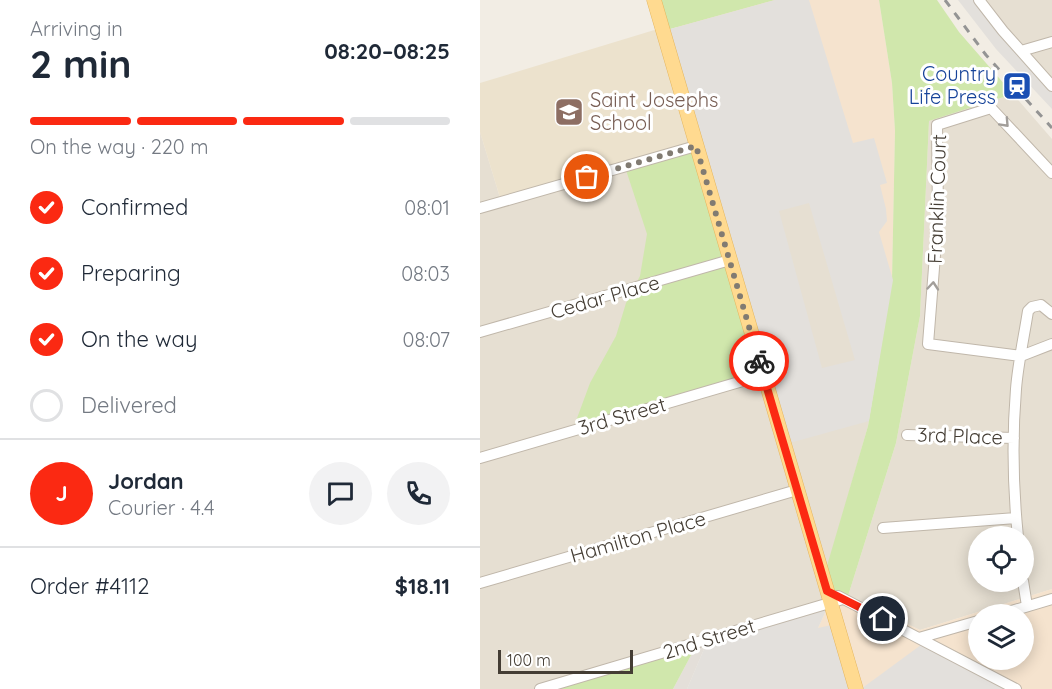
<!DOCTYPE html>
<meta charset="utf-8">
<style>
body{margin:0;font-family:Quicksand,sans-serif;background:#f2f2f3;color:#1f2937;height:100vh;display:flex;flex-direction:column;font-size:22px;white-space:nowrap}
*{box-sizing:border-box;margin:0}
p{font-size:20px;color:#747a83}
.icon{flex:none;width:33px;height:33px;fill:none;stroke:currentColor;stroke-width:2;stroke-linecap:round;stroke-linejoin:round}
.map{position:relative;flex:1;overflow:hidden}
.side{display:flex;flex-direction:column;background:#fff;width:480px}
.side>*{flex:none}
.tools{position:absolute;left:488px;top:526px;display:grid;gap:12px}
.tools a{display:grid;place-items:center;width:66px;height:66px;border-radius:50%;background:#fff;box-shadow:0 3px 15px #0003;font-size:30px}
.scale{position:absolute;left:18px;bottom:15px;width:135px;box-sizing:border-box;padding-left:6px;border:3px solid #443d34;border-top:0;font-size:16px;line-height:21px;white-space:nowrap;color:#443d34;-webkit-text-stroke:4px #fff;paint-order:stroke}
.pin{position:absolute;display:grid;place-items:center;width:51px;height:51px;color:#fff;margin:-26px;border:3px solid #fff;border-radius:50%;box-shadow:0 2px 6px #0007}
.courier{position:absolute;display:grid;place-items:center;width:60px;height:60px;margin:-30px;border:4px solid #fb2912;border-radius:50%;background:#fff;color:#222;box-shadow:0 2px 8px #0007}
.head em{font-style:normal;font-weight:800}
.head div{display:flex;flex-direction:column-reverse}
.head{display:flex;align-items:center;justify-content:space-between;height:102px;padding:0 30px}
h1{font-size:39px;font-weight:800;line-height:45px}
.bar{display:grid;grid-template-columns:repeat(4,1fr);gap:9px 6px;align-content:center;height:72px;padding:0 30px}
.bar i{height:8px;border-radius:4px;background:#e0e1e3}
.bar .on{background:#fb2912}
.bar p{grid-column:span 4}
.line{display:flex;align-items:center;gap:15px;padding:0 30px;border-top:2px solid #e0e1e3}
.line div{flex:1}
.round{display:grid;place-items:center;flex:none;width:63px;height:63px;border-radius:32px;background:#f2f2f3}
ol{padding:0 30px;list-style:none}
li{display:flex;align-items:center;gap:18px;height:66px}
li p{margin-inline-start:auto}
li .icon{padding:6px;border-radius:50%;background:#fb2912;color:#fff;stroke-width:4}
li:last-child{color:#747a83}
li i{width:33px;height:33px;border:3px solid #e0e1e3;border-radius:50%}
main{display:flex;flex:1;min-height:0}
.map>svg:first-child{display:block}
.residential{fill:#e6dfd2;fill-rule:evenodd}
.commercial{fill:#f5e3ce;fill-rule:evenodd}
.industrial{fill:#e4dfd9}
.education{fill:#ece2cd}
.green{fill:#d0e7ac}
.parking{fill:#e3e0dc;fill-rule:evenodd}
.lines{fill:none;stroke-linecap:round;stroke-linejoin:round}
.minor-casing{stroke:#c0b7aa;stroke-width:12}
.major-casing{stroke:#e4b660;stroke-width:15}
.minor{stroke:#fff;stroke-width:10}
.major{stroke:#ffda90;stroke-width:14}
.rail{stroke:#949494;stroke-width:3;stroke-dasharray:8 8;stroke-linecap:butt}
.oneway{stroke:#a29e9a}
.done{stroke:#817b72;stroke-width:6;stroke-dasharray:0 10.8}
.route{stroke:#fb2912;stroke-width:8}
.labels{text-anchor:middle;stroke-width:6;stroke-linejoin:round;paint-order:stroke}
.transit-label{font-size:20px;fill:#164399;stroke:#fff;text-anchor:end}
.education-label{font-size:20px;fill:#785e54;stroke:#fff;text-anchor:start}
.street-label{font-size:20px;fill:#443d34;stroke:#fff}
</style>
<main>
<section class="side">
<div class="head"><div><h1>2 min</h1><p>Arriving in</p></div><em>08:20–08:25</em></div>
<div class="bar"><i class="on"></i><i class="on"></i><i class="on"></i><i></i><p>On the way · 220 m</p></div>
<ol>
<li><svg class="icon" aria-label="check" viewBox="0 0 24 24"><path d="M5 12l5 5 9-10"/></svg>Confirmed<p>08:01</p></li>
<li><svg class="icon" aria-label="check" viewBox="0 0 24 24"><path d="M5 12l5 5 9-10"/></svg>Preparing<p>08:03</p></li>
<li><svg class="icon" aria-label="check" viewBox="0 0 24 24"><path d="M5 12l5 5 9-10"/></svg>On the way<p>08:07</p></li>
<li><i></i>Delivered</li>
</ol>
<div class="line" style="height:108px"><b class="round" style="background:#fb2912;color:#fff">J</b><div><b>Jordan</b><p>Courier · 4.4</p></div><a class="round"><svg class="icon" aria-label="chat" viewBox="0 0 24 24"><path d="M4 5h16v11H9l-5 4z"/></svg></a><a class="round"><svg class="icon" aria-label="phone" viewBox="0 0 24 24"><path d="M5 4h4l2 5-3 2q2 4 5 5l2-3 5 2v4C11 20 4 13 5 4z"/></svg></a></div>
<div class="line" style="height:78px"><div>Order #4112</div><b>$18.11</b></div>
</section>
<div class="map">
<svg width="572" height="689" viewBox="0 0 572 689">
<rect width="100%" height="100%" fill="#f2ede4"/>
<path class="residential" d="M499 0H572V86Z
M533 94 572 139V589L440 630 368 596 416 443 440 316 449 121ZM498 537H543V582H498Z
M368 127 412 280 388 426 345 576 353 602 62 689H0V132L21 201 217 142Z"/>
<path class="commercial" d="M173 0H399L412 83 415 131 412 280Z
M572 589V689H310L349 604 368 596 440 630ZM498 615H543V660H498Z"/>
<path class="industrial" d="M227 642 207 689H193L217 644Z"/>
<path class="education" d="M181 28 217 142 21 201 0 132V83Z"/>
<path class="green" d="M174 0H295L183 31Z
M399 0H457L479 32 533 94 449 121 440 316 416 443 368 596 353 602 344 576 388 426 412 280 415 131 412 83Z
M217 142 285 374 93 429 110 383 136 336 146 303 160 276 167 234 144 164Z
M217 644 193 689H62Z"/>
<path class="parking" d="M295 0H329L373 143 394 138 407 183 400 185 406 209 407 221 399 232 413 280 389 421 306 444 183 31ZM329 203 375 360 342 368 299 211Z
M478 0H499L572 86V109L516 49Z
M349 604 338 628 356 624 376 689H207L227 642Z
M445 642 533 689H381Z"/>
<g class="lines">
<g class="minor-casing">
<path id="minor" d="M499 0 523 31 572 86
M541 51 572 42
M572 173 511 108 457 125 458 217 448 344 541 356 572 344
M0 208 216 146
M0 332 250 260
M427 435 534 438
M0 458 283 375
M403 528 536 518
M538 537C533 488 532 438 536 389 538 363 544 337 548 311L552 307 561 305 572 314
M543 581 547 606
M0 583 317 490
M358 596 536 689
M518 615 572 599
M439 638 498 621
M60 689 363 599"/>
</g>
<g class="major-casing">
<path id="major" d="M174 0 376 689"/>
</g>
<use href="#minor" class="minor"/>
<use href="#major" class="major"/>
<path class="rail" d="M465 0 506 55 572 128"/>
</g>
<defs><path id="oneway-chevron" d="M-2-3.5L2.5 0L-2 3.5" fill="none" stroke-width="1.6" stroke-linecap="round" stroke-linejoin="round" transform="scale(1.5)"/></defs>
<g class="oneway">
<use href="#oneway-chevron" transform="translate(525 123) rotate(47)"/>
<use href="#oneway-chevron" transform="translate(453 286) rotate(-85)"/>
</g>
<g class="lines">
<path class="done" d="M107 177 216 146 279 361"/>
<path class="route" d="M279 361 347 591 403 619"/>
</g>
<defs>
<g id="station-square" transform="scale(1.5)"><rect x="-9" y="-9" width="18" height="18" rx="4" fill="#1a4fb4" stroke="#fff"/><path d="M-3-6H3Q5-6 5-4V2Q5 4 3 4L4.5 6H3L1.5 4h-3L-3 6H-4.5L-3 4Q-5 4-5 2V-4Q-5-6-3-6ZM-3.5-4v3h7v-3ZM-3.5 1v1.5H-2V1ZM2 1v1.5H3.5V1Z" fill="#fff"/></g>
<g id="school-square" transform="scale(1.5)"><rect x="-9" y="-9" width="18" height="18" rx="4" fill="#8d6e63" stroke="#fff"/><path d="M0-5L7-2L0 1L-7-2ZM-4 1L0 2.5L4 1V4Q0 6-4 4Z" fill="#fff"/></g>
</defs>
<g fill-rule="evenodd">
<use href="#station-square" x="537" y="86"/>
<use href="#school-square" x="89" y="112"/>
</g>
<g class="labels">
<g class="transit-label">
<text x="516" y="81">Country<tspan x="516" dy="23">Life Press</tspan></text>
</g>
<g class="education-label">
<text x="110" y="107">Saint Josephs<tspan x="110" dy="23">School</tspan></text>
</g>
<g class="street-label">
<text transform="translate(457 199) rotate(-88)" y="7">Franklin Court</text>
<text transform="translate(125 297) rotate(-16)" y="7">Cedar Place</text>
<text transform="translate(142 416) rotate(-16)" y="7">3rd Street</text>
<text transform="translate(480 436) rotate(2)" y="7">3rd Place</text>
<text transform="translate(158 537) rotate(-16)" y="7">Hamilton Place</text>
<text transform="translate(229 639) rotate(-17)" y="7">2nd Street</text>
</g>
</g>
</svg>
<div class="tools">
<a><svg class="icon" aria-label="locate" viewBox="0 0 24 24"><circle cx="12" cy="12" r="6"/><path d="M12 2v4M12 18v4M2 12h4M18 12h4"/></svg></a>
<a><svg class="icon" aria-label="layers" viewBox="0 0 24 24"><path d="M12 4l9 5-9 5-9-5zM3 14l9 5 9-5"/></svg></a>
</div>
<div class="scale">100 m</div>
<div class="pin" style="left:107px;top:177px;background:#ea580c"><svg class="icon" aria-label="bag" viewBox="0 0 24 24"><path d="M5 8h14l-1 12H6zM9 8a3 3 0 0 1 6 0"/></svg></div>
<div class="pin" style="left:403px;top:619px;background:#1f2937"><svg class="icon" aria-label="home" viewBox="0 0 24 24"><path d="M3 11l9-7 9 7M6 9v11h12V9"/></svg></div>
<div class="courier" style="left:279px;top:361px"><svg class="icon" aria-label="bike" viewBox="0 0 24 24"><circle cx="6" cy="16" r="4"/><circle cx="18" cy="16" r="4"/><path d="M6 16l4-8h5l3 8M10 8l3 8H6M13 5h3"/></svg></div>
</div>
</main>
